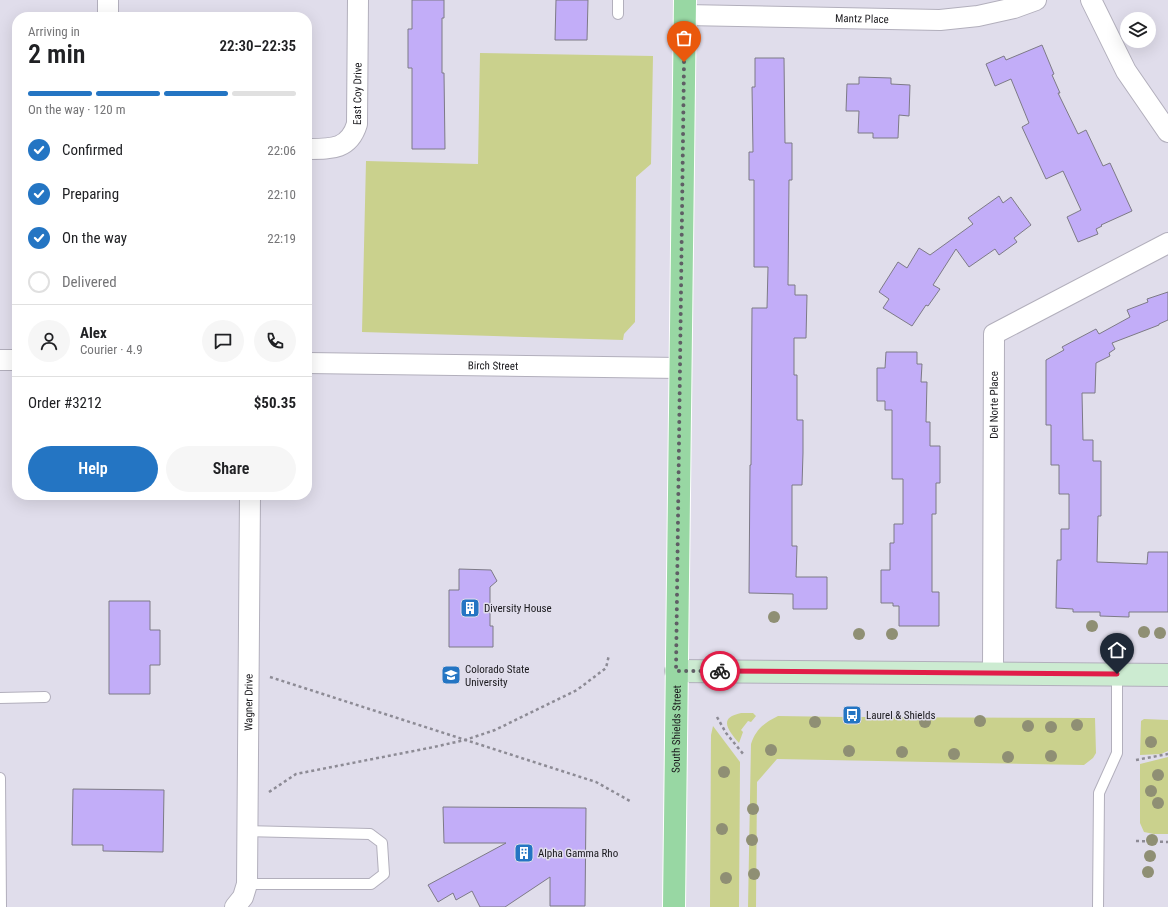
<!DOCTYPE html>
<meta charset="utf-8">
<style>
body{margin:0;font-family:"Roboto Condensed",sans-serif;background:#f6f6f6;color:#202124;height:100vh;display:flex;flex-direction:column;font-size:15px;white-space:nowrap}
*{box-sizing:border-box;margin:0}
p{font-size:13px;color:#757577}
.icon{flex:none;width:22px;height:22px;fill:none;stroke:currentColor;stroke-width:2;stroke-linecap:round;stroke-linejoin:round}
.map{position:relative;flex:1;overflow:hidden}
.sheet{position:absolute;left:12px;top:12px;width:300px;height:488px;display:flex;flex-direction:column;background:#fff;border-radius:16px;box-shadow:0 4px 16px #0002}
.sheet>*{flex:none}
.controls{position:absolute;left:1120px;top:12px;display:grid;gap:8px}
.controls a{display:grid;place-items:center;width:36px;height:36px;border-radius:50%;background:#fff;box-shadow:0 4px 16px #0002;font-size:20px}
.pin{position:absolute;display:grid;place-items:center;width:34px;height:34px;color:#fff;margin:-41px -17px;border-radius:50% 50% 50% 0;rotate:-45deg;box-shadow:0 0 4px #0007}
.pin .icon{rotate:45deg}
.courier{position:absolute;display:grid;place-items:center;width:40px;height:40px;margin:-20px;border:3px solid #e11d48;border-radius:50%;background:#fff;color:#222;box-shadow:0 1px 5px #0007}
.head em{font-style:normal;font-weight:600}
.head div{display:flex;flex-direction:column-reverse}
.head{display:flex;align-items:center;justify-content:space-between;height:68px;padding:0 16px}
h1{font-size:26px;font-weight:600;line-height:30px}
.bar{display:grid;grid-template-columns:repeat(4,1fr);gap:6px 4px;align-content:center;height:48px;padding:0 16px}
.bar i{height:5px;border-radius:3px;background:#e0e0e0}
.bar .on{background:#2475c3}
.bar p{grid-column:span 4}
.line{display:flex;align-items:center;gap:10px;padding:0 16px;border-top:1px solid #e0e0e0}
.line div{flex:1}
.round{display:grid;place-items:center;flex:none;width:42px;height:42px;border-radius:21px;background:#f6f6f6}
ol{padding:0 16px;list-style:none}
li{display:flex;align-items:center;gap:12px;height:44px}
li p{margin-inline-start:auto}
li .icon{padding:4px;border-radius:50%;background:#2475c3;color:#fff;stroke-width:4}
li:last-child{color:#757577}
li i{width:22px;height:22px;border:2px solid #e0e0e0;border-radius:50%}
.action{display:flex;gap:8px;margin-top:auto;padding:8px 16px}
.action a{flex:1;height:46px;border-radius:24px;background:#2475c3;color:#fff;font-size:16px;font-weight:600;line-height:46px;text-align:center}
.action a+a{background:#f6f6f6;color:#202124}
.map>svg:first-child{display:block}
.green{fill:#cad18d}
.building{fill:#c2adf8;stroke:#7d7a86}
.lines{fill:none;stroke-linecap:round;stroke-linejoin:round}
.lane-casing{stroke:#b2afbc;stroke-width:12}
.street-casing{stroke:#b2afbc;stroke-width:22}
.secondary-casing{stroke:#b2afbc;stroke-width:24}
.primary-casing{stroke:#fff;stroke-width:24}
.path{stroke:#8d8b95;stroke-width:2.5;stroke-dasharray:3 3;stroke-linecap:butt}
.lane{stroke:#fff;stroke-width:10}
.street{stroke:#fff;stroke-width:20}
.secondary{stroke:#ccebd1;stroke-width:22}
.primary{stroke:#98d7a3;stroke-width:22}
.tree{fill:#8f8f74}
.done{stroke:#5f5e65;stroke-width:4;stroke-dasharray:0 7.2}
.route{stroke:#e11d48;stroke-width:5}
.labels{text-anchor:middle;stroke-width:3;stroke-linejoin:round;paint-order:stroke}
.street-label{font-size:11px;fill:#1a191d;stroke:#e0ddeb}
.poi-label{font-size:11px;fill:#1a191d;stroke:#e0ddeb;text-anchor:start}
</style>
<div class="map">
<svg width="1168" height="907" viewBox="0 0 1168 907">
<rect width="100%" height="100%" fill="#e0ddeb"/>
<path class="green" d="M480 53 653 56 651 164 636 177 635 322 624 334 623 340 362 332 366 161 478 164Z
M741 713H753L756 716 751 722 748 721 741 730 743 732 739 743C729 731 717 718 741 713Z
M778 716 843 717V721L858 722V717L1095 718 1096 753 1093 758 1084 765 777 759 757 782 756 907H748L751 744C756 729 764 723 778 716Z
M1144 719 1168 720V751L1161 754 1140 755 1141 721Z
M713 726 740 762 739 907H710L711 735Z
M1168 757V834H1154L1144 832 1140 823V764Z"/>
<path class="building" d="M412 0H444V18H442V73H444L445 149H412V68H408V29H412Z
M556 0H588L587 40H555Z
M1042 45 1054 74 1052 75 1060 93H1058L1078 134 1086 130 1103 166 1110 163 1132 211 1101 225 1102 226 1096 229 1098 234 1078 242 1067 217 1081 210 1063 171 1046 179 1022 127 1029 123 1011 79 995 86 986 64 1004 56 1006 60Z
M755 58H784L785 143H792V180H789L788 285H795V295H807L806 338H794V375H797V420H803V453L802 485H792V546H797L796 577H827V609H793V594L749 593 750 465H751L752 308H767L768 267H754V180H749V152H753L752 87H755Z
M859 77 891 78V84L910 85 909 116 899 115 898 138H873V133H858L859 111H846L847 84H859Z
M999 196 1003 203 1011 197 1031 225 1014 238 1017 242 999 255 995 249 969 267 956 249 933 285 940 289 928 306 926 305 912 326 883 308 889 299 879 292 898 262 907 268 919 248 930 255 973 224 968 218Z
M1168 292V320L1159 324V325L1112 343 1115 349 1109 353 1110 356 1096 363 1095 393H1082L1083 440H1093V461H1101V516H1098L1097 562 1147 564 1148 552H1168V612H1129V617L1100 616V612H1073V609L1056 608 1057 560H1061V529H1069V494H1059V465H1051V425H1046V360L1064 350 1062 347 1096 329 1099 334 1130 317 1127 310 1148 302 1147 299Z
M886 352H917V364H922L921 382H927L926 422H930V446H940V483H936V514H932V592H939V626H899V606H893V603H881V570H890V543H894V524H903V479H892V410H885V401H877V368H885Z
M459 569 491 570 497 581 490 587V626H493V647H449V590H459Z
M109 601H150V630H160V665H150V694H109Z
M73 789 164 790 163 852 103 851V845H72Z
M443 807 586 808 585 906H550V877L505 907H480L472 891 456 900 453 893 438 902 428 885 506 843H444Z"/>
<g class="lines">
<g class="lane-casing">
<path id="lane" d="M618 14V0
M0 698 45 697
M0 778 1 907
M246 831 370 834 382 843 384 874 371 884H247
M1098 907 1099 793 1117 753V674"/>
</g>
<g class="street-casing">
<g id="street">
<path d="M1091 0 1126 71 1168 132"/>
<path id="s1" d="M685 15 940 20 978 16 1014 8 1036 0"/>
<path d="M108 17V0"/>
<path id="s2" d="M307 149C331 149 349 150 357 124L358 0"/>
<path d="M0 360H17"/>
<path id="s3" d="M307 363 680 368"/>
<path id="s4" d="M993 673 994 334 1168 243"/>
<path id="s5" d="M235 907 243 897 247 884 250 495"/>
</g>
</g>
<g class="secondary-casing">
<path id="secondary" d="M676 671 1168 675"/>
</g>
<g class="primary-casing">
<g id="primary">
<path id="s6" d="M674 907 685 0"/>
</g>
</g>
<path class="path" d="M270 677 596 782 630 801
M717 717 726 733 744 755
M1136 760 1168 754
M269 792 296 774 434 747 465 740 495 730 577 690 606 668 609 655
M1136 841 1168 842"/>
<use href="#lane" class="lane"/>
<use href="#street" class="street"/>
<use href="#secondary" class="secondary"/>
<use href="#primary" class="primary"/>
</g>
<g class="tree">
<circle cx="774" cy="617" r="6"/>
<circle cx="1092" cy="626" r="6"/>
<circle cx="1144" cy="632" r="6"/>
<circle cx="1160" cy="633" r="6"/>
<circle cx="859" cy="634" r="6"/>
<circle cx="892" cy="634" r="6"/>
<circle cx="980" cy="721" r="6"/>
<circle cx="815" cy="722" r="6"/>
<circle cx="925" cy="722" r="6"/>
<circle cx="1077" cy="725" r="6"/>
<circle cx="1028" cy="726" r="6"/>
<circle cx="1051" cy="727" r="6"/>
<circle cx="1151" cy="742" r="6"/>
<circle cx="771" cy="750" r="6"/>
<circle cx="849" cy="751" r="6"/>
<circle cx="902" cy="752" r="6"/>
<circle cx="954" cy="754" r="6"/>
<circle cx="1051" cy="756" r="6"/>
<circle cx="1008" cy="757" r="6"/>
<circle cx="724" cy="772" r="6"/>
<circle cx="1158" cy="775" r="6"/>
<circle cx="1151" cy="791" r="6"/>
<circle cx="1158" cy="803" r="6"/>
<circle cx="753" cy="809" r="6"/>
<circle cx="722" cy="829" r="6"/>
<circle cx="752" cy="840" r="6"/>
<circle cx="1152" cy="840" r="6"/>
<circle cx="1150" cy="856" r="6"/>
<circle cx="1148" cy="872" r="6"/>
<circle cx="754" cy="874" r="6"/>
<circle cx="726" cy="878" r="6"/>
</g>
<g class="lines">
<path class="done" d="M684 62 676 671H720"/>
<path class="route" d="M720 671 1117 674"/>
</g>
<defs>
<g id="building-square" transform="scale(1)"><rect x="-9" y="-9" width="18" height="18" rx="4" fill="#2475c3" stroke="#e0ddeb"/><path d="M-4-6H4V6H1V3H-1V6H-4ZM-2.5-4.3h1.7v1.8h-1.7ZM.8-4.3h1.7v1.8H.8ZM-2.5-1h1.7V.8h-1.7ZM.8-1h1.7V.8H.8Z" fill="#fff"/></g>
<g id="university-square" transform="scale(1)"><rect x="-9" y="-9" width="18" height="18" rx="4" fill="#2475c3" stroke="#e0ddeb"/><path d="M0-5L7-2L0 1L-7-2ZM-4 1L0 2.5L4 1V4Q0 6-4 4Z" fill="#fff"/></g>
<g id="bus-square" transform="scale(1)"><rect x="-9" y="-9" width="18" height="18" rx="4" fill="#2475c3" stroke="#e0ddeb"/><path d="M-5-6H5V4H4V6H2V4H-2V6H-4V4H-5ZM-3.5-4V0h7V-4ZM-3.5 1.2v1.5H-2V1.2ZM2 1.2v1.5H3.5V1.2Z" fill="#fff"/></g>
</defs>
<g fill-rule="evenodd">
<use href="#building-square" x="470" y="608"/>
<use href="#university-square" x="451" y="675"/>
<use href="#bus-square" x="852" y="715"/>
<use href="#building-square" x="524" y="853"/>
</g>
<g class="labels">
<g class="street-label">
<text dy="4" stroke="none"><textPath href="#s1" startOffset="177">Mantz Place</textPath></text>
<text dy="4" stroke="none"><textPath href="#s2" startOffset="92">East Coy Drive</textPath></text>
<text dy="4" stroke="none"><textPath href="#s3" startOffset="186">Birch Street</textPath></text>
<text dy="4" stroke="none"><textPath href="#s4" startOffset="268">Del Norte Place</textPath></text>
<text dy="4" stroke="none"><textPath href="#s5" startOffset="208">Wagner Drive</textPath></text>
<text dy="4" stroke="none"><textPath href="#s6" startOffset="178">South Shields Street</textPath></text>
</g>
<g class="poi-label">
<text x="484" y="612">Diversity House</text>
<text x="465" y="673">Colorado State<tspan x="465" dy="13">University</tspan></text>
<text x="866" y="719">Laurel &amp; Shields</text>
<text x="538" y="857">Alpha Gamma Rho</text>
</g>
</g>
</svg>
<div class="controls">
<a><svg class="icon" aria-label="layers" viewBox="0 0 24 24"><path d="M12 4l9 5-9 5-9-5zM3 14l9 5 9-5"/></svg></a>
</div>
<div class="pin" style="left:684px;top:62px;background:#ea580c"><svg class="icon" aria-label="bag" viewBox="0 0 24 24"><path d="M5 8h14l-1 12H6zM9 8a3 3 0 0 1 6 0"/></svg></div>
<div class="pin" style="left:1117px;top:674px;background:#1f2937"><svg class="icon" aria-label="home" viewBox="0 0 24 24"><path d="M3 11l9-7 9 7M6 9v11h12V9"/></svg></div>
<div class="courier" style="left:720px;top:671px"><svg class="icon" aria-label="bike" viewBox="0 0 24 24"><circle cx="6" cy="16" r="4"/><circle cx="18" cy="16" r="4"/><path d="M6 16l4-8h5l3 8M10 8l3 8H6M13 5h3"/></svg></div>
<section class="sheet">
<div class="head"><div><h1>2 min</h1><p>Arriving in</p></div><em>22:30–22:35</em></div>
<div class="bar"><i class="on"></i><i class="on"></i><i class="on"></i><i></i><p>On the way · 120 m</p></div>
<ol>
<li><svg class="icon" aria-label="check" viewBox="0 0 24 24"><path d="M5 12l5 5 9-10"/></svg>Confirmed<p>22:06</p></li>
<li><svg class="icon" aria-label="check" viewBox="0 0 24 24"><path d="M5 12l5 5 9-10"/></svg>Preparing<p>22:10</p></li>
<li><svg class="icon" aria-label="check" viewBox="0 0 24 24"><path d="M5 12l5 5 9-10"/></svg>On the way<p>22:19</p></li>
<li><i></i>Delivered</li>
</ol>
<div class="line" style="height:72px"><a class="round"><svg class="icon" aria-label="person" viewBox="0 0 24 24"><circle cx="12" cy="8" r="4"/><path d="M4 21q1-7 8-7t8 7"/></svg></a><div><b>Alex</b><p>Courier · 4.9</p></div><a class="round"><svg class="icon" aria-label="chat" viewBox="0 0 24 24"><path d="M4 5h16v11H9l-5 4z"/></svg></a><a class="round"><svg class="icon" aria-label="phone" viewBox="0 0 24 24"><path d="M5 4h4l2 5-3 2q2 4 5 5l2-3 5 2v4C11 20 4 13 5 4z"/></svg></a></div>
<div class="line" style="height:52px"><div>Order #3212</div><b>$50.35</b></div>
<div class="action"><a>Help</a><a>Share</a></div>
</section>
</div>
